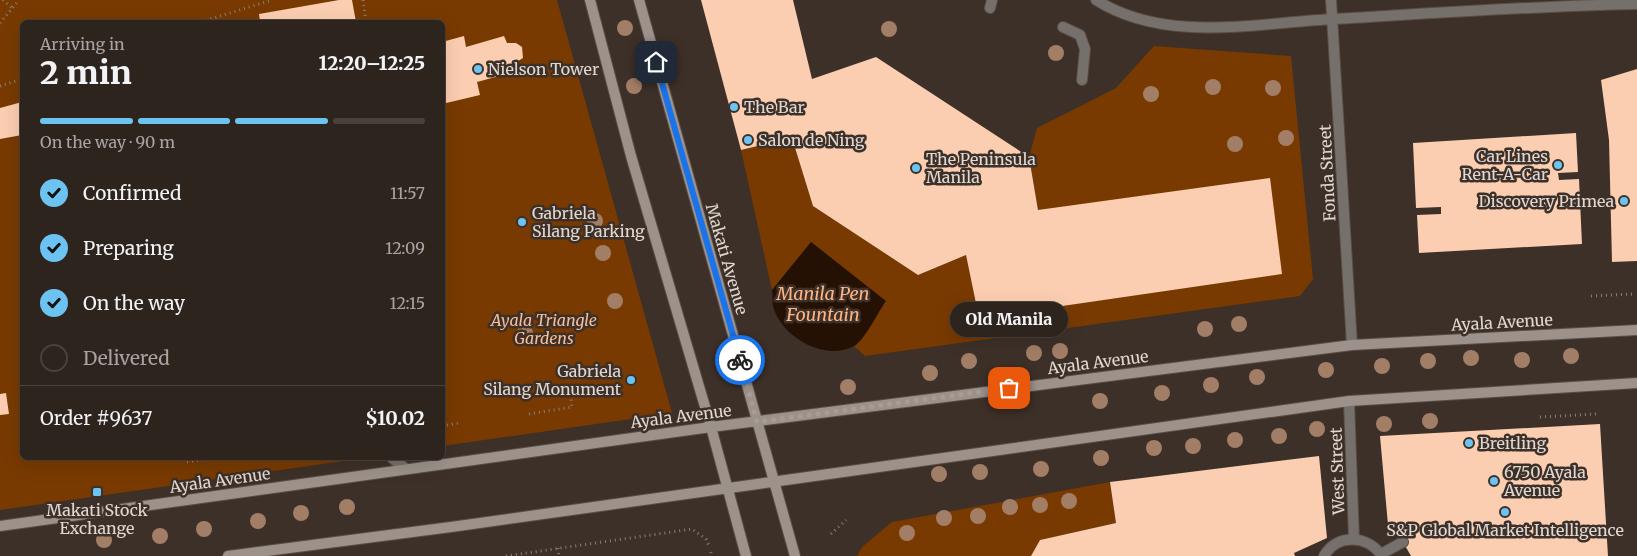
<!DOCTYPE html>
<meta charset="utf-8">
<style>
body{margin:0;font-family:Merriweather,serif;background:#362c27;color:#f1f3f6;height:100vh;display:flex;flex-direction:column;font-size:19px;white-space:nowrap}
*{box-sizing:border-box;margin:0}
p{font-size:16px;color:#a7a4a4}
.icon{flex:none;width:28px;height:28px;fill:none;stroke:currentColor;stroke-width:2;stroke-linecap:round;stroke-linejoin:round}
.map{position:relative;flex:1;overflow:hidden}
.details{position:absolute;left:20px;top:20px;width:425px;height:440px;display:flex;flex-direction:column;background:#2e241e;border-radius:8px;box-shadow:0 5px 20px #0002,0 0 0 1px #49413c}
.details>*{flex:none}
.pin{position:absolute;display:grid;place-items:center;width:42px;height:42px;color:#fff;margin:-21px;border-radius:10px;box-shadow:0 2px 8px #0006}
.courier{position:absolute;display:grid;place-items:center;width:50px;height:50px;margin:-25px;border:4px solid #1a73e8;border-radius:50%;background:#fff;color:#222;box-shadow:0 1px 6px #0007}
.bubble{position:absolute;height:35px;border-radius:18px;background:#2e241e;box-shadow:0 5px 20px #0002,0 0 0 1px #49413c;font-size:16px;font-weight:800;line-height:35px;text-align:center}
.summary em{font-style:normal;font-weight:800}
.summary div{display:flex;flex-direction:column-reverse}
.summary{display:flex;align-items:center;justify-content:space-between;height:85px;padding:0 20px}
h1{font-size:32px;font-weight:800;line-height:38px}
.bar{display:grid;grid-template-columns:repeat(4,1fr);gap:8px 5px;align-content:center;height:60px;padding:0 20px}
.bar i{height:6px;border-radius:4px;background:#49413c}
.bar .current{background:#6cc3f2}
.bar p{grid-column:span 4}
.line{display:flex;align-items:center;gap:12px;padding:0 20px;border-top:1px solid #49413c}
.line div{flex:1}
ol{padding:0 20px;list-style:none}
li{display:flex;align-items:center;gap:15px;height:55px}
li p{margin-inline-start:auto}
li .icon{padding:5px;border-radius:50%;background:#6cc3f2;color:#111;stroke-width:4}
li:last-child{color:#a7a4a4}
li i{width:28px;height:28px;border:2px solid #49413c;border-radius:50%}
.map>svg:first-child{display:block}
.green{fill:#783a00}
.water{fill:#251103}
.building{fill:#fbceb1}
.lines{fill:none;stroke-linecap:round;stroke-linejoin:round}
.lane-casing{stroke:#5a4e47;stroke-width:12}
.street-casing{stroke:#5a4e47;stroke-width:12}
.secondary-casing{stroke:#5a4e47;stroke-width:12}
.path{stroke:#897f78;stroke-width:3;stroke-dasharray:1 4;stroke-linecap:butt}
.lane{stroke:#76706c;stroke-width:10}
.street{stroke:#76706c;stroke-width:10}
.secondary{stroke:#9c928b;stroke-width:10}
.tree{fill:#a37e67}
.done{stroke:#a79d96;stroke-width:5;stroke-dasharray:0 9}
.route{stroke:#1a73e8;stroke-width:6}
.poi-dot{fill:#6cc3f2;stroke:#3d3028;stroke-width:2}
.labels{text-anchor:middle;stroke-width:5;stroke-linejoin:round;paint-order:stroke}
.poi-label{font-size:16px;fill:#e0d8d2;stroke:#3d3028;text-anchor:start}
.street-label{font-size:16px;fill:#e0d8d2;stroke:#3d3028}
.park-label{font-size:16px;font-style:italic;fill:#f7be9a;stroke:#3d3028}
.water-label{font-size:18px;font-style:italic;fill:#ffb482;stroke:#3d3028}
</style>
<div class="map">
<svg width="1637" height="556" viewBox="0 0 1637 556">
<rect width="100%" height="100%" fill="#3d3028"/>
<path class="green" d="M0 0H557L672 413 443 446 442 22H22V458H365L0 510Z
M1154 46 1291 56 1313 279 1300 296 865 356 854 346 861 340 885 301 811 242 772 290 741 150 792 138 813 206 918 275 966 255 979 318 1281 274 1038 210 1029 157 1037 128 1116 88Z
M1110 482 1116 523 1040 540 1031 556H857L862 547 892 522Z"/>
<path class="water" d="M811 242 886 301C878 312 865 340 854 346 825 362 781 337 773 306 772 301 773 295 772 290Z"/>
<path class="building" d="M339 0H352L356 22H260L259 14Z
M701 0H793L812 79 876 57 1029 157 1038 210 1270 178 1282 274 979 318 966 255 918 275 813 206 792 138 741 150Z
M464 36 466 47 504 36 507 43H516L522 47 523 58 512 65 514 72 477 82 480 95 442 104V42Z
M1637 69V261L1612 262 1609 140 1601 80Z
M22 102V135L0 139V108Z
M1576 133 1578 172 1558 173 1559 180 1579 179 1582 244 1419 253 1417 215 1441 214V207L1416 208 1413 143Z
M6 393 9 414 0 415V394Z
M1600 424 1608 556H1411L1399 535 1388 525 1380 436Z
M1319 456 1327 538 1294 553 1295 556H1031L1040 540 1116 523 1110 482Z"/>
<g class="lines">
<g class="lane-casing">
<path id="lane" d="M990 8 992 0
M1063 27 1080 35 1085 49 1082 80
M392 458 406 469
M1381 554 1403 542"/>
</g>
<g class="street-casing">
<path id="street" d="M1096 0C1166 44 1256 23 1334 19 1435 13 1536 6 1637 4
M1331 0 1352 345
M1349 401 1354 539
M1324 556C1337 533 1368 535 1382 556"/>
</g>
<g class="secondary-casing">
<path id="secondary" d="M590 0 631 156 711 427 746 556
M639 0 795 556
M0 526 711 427 1352 345 1637 330
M228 556 451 527 1349 401 1637 383"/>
</g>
<path class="path" d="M3 0 12 8
M363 0 366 22
M201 22 272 0
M0 23 19 0
M0 86 22 79
M442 241H446
M1591 296 1634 294
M529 414 572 407 571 399
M1540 417 1597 414
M442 426 459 423
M187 462 216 458
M831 534 846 520
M558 548 559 556
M711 552 712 556
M506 556 692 529 706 539 710 548"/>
<use href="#lane" class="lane"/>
<use href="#street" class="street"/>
<use href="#secondary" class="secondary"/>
</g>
<g class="tree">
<circle cx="625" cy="28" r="8"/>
<circle cx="889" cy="29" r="8"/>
<circle cx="1056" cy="53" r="8"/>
<circle cx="634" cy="86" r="8"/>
<circle cx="1213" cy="87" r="8"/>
<circle cx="1273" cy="88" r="8"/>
<circle cx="1151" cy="94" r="8"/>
<circle cx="1286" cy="138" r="8"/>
<circle cx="1235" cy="144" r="8"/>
<circle cx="595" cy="221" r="8"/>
<circle cx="603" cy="253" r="8"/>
<circle cx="615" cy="301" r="8"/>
<circle cx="1239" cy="324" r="8"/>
<circle cx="1205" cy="329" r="8"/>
<circle cx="525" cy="333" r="8"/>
<circle cx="1060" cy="351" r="8"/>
<circle cx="1034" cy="353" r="8"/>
<circle cx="1571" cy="356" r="8"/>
<circle cx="1471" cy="358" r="8"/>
<circle cx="1522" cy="360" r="8"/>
<circle cx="969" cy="361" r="8"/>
<circle cx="1428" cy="361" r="8"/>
<circle cx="1382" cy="366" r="8"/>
<circle cx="1326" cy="370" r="8"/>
<circle cx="930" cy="373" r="8"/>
<circle cx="1257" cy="377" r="8"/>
<circle cx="1211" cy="385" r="8"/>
<circle cx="848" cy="387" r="8"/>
<circle cx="1162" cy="393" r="8"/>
<circle cx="1100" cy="401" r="8"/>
<circle cx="1430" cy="421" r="8"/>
<circle cx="1384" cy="424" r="8"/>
<circle cx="1317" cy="429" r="8"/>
<circle cx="1279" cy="436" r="8"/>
<circle cx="1235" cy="440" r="8"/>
<circle cx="1193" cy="446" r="8"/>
<circle cx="1154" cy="448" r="8"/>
<circle cx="1101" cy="458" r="8"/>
<circle cx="1041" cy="469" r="8"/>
<circle cx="980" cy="472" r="8"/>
<circle cx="939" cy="474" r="8"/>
<circle cx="1069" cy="501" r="8"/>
<circle cx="1040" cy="505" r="8"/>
<circle cx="347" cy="507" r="8"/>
<circle cx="1010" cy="507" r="8"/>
<circle cx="301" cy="513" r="8"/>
<circle cx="978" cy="516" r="8"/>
<circle cx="944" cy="518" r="8"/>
<circle cx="258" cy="521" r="8"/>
<circle cx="204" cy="529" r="8"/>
<circle cx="907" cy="533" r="8"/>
<circle cx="160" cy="536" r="8"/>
<circle cx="104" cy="540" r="8"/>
</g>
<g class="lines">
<path class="done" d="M740 360 757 422 1009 388"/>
<path class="route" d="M656 62 740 360"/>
</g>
<g class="poi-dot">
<circle cx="478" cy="69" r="5"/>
<circle cx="734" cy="107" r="5"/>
<circle cx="748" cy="140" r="5"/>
<circle cx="1558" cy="165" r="5"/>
<circle cx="916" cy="168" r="5"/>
<circle cx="1624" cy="201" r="5"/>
<circle cx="522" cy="222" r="5"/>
<circle cx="631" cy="380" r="5"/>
<circle cx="1469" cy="443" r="5"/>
<circle cx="1494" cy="481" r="5"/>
<rect x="92" y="487" width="10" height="10" rx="2.5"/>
<circle cx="1505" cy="512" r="5"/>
</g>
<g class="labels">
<g class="poi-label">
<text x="488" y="75">Nielson Tower</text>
<text x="744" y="113">The Bar</text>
<text x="758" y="146">Salon de Ning</text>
<text x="1548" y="162" text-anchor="end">Car Lines<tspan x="1548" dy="18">Rent-A-Car</tspan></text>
<text x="926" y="165">The Peninsula<tspan x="926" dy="18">Manila</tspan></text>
<text x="1614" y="207" text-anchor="end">Discovery Primea</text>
<text x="532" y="219">Gabriela<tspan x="532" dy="18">Silang Parking</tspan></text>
<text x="621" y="377" text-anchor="end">Gabriela<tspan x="621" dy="18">Silang Monument</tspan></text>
<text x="1479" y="449">Breitling</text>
<text x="1504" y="478">6750 Ayala<tspan x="1504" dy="18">Avenue</tspan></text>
<text x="97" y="516" text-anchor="middle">Makati Stock<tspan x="97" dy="18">Exchange</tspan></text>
<text x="1505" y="536" text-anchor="middle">S&amp;P Global Market Intelligence</text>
</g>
<g class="street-label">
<text transform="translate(1327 173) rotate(-93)" y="6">Fonda Street</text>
<text transform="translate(727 259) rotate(74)" y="6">Makati Avenue</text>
<text transform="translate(1502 322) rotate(-3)" y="6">Ayala Avenue</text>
<text transform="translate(1098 362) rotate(-7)" y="6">Ayala Avenue</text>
<text transform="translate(681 416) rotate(-7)" y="6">Ayala Avenue</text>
<text transform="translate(1337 471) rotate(-92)" y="6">West Street</text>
<text transform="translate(220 480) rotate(-8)" y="6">Ayala Avenue</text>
</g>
<g class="park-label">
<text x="544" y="326">Ayala Triangle<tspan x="544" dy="18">Gardens</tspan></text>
</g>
<g class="water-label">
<text x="823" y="300">Manila Pen<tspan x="823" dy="21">Fountain</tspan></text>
</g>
</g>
</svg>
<div class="pin" style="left:1009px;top:388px;background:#ea580c"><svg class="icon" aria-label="bag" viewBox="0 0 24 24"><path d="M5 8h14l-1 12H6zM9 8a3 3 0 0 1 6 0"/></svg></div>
<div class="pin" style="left:656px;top:62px;background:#1f2937"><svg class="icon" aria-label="home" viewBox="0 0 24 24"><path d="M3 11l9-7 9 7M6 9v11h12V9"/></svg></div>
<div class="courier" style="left:740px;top:360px"><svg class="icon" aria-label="bike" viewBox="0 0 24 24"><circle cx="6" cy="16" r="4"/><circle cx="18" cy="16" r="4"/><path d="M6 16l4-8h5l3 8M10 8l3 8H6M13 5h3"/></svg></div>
<div class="bubble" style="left:950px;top:302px;width:118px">Old Manila</div>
<section class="details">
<div class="summary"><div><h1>2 min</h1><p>Arriving in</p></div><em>12:20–12:25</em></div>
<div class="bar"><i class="current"></i><i class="current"></i><i class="current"></i><i></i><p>On the way · 90 m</p></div>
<ol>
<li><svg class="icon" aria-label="check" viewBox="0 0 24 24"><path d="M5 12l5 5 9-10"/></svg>Confirmed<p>11:57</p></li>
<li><svg class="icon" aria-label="check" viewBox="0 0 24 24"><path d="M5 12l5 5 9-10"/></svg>Preparing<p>12:09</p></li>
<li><svg class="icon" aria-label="check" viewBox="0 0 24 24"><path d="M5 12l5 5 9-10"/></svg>On the way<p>12:15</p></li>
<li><i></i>Delivered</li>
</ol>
<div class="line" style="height:65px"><div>Order #9637</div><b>$10.02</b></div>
</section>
</div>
